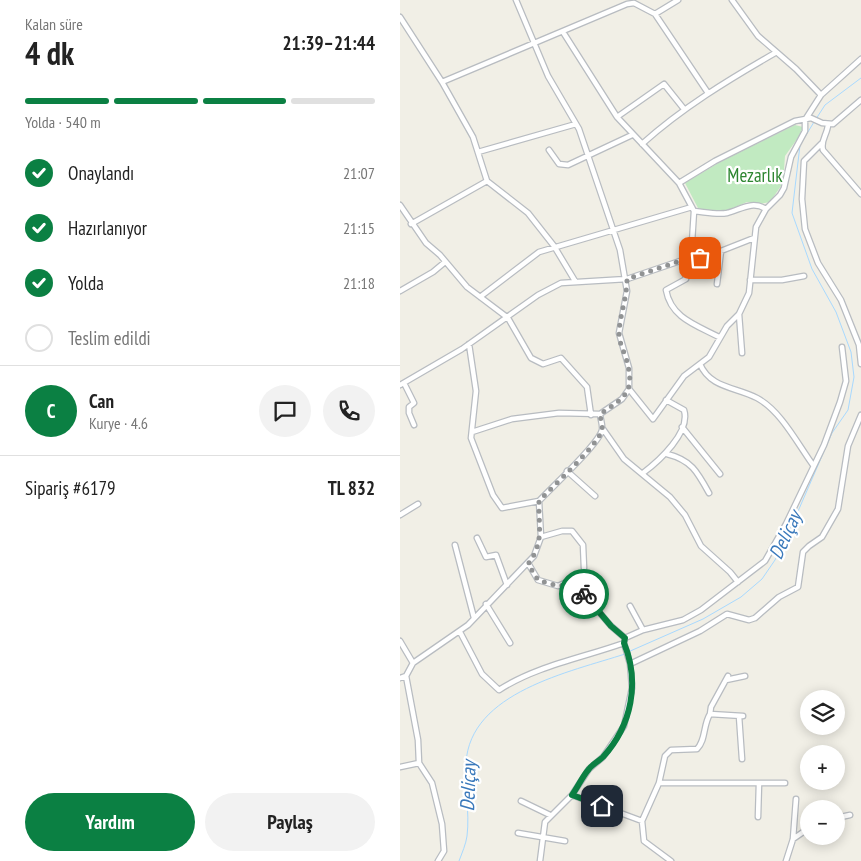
<!DOCTYPE html>
<html lang="tr">
<meta charset="utf-8">
<style>
body{margin:0;font-family:"PT Sans Narrow",sans-serif;background:#f2f2f2;color:#222;height:100vh;display:flex;flex-direction:column;font-size:19px;white-space:nowrap}
*{box-sizing:border-box;margin:0}
p{font-size:16px;color:#767676}
.icon{flex:none;width:28px;height:28px;fill:none;stroke:currentColor;stroke-width:2;stroke-linecap:round;stroke-linejoin:round}
.map{position:relative;flex:1;overflow:hidden}
.panel{display:flex;flex-direction:column;background:#fff;width:400px}
.panel>*{flex:none}
.controls{position:absolute;left:400px;top:690px;display:grid;gap:10px}
.controls a{display:grid;place-items:center;width:45px;height:45px;border-radius:50%;background:#fff;box-shadow:0 2px 12px #0003;font-size:25px}
.pin{position:absolute;display:grid;place-items:center;width:42px;height:42px;color:#fff;margin:-21px;border-radius:10px;box-shadow:0 2px 8px #0006}
.courier{position:absolute;display:grid;place-items:center;width:50px;height:50px;margin:-25px;border:4px solid #0b8043;border-radius:50%;background:#fff;color:#222;box-shadow:0 1px 6px #0007}
.overview em{font-style:normal;font-weight:600}
.overview div{display:flex;flex-direction:column-reverse}
.overview{display:flex;align-items:center;justify-content:space-between;height:85px;padding:0 25px}
h1{font-size:32px;font-weight:600;line-height:38px}
.bar{display:grid;grid-template-columns:repeat(4,1fr);gap:8px 5px;align-content:center;height:60px;padding:0 25px}
.bar i{height:6px;border-radius:4px;background:#e0e0e0}
.bar .active{background:#0b8043}
.bar p{grid-column:span 4}
.line{display:flex;align-items:center;gap:12px;padding:0 25px;border-top:1px solid #e0e0e0}
.line div{flex:1}
.round{display:grid;place-items:center;flex:none;width:52px;height:52px;border-radius:26px;background:#f2f2f2}
ol{padding:0 25px;list-style:none}
li{display:flex;align-items:center;gap:15px;height:55px}
li p{margin-inline-start:auto}
li .icon{padding:5px;border-radius:50%;background:#0b8043;color:#fff;stroke-width:4}
li:last-child{color:#767676}
li i{width:28px;height:28px;border:2px solid #e0e0e0;border-radius:50%}
.button{display:flex;gap:10px;margin-top:auto;padding:10px 25px}
.button a{flex:1;height:58px;border-radius:30px;background:#0b8043;color:#fff;font-size:20px;font-weight:600;line-height:58px;text-align:center}
.button a+a{background:#f2f2f2;color:#222}
main{display:flex;flex:1;min-height:0}
.map>svg:first-child{display:block}
.green{fill:#c1eac1}
.lines{fill:none;stroke-linecap:round;stroke-linejoin:round}
.stream{stroke:#a8d9ff;stroke-width:1}
.minor-casing{stroke:#b8bcc1;stroke-width:7}
.minor{stroke:#fff;stroke-width:4.5}
.done{stroke:#919394;stroke-width:5;stroke-dasharray:0 9}
.route{stroke:#0b8043;stroke-width:6}
.labels{text-anchor:middle;stroke-width:4.5;stroke-linejoin:round;paint-order:stroke}
.park-label{font-size:19px;fill:#2e8631;stroke:#fff}
.water-label{font-size:20px;font-style:italic;fill:#3a79bb;stroke:#fff}
</style>
<main>
<section class="panel">
<div class="overview"><div><h1>4 dk</h1><p>Kalan süre</p></div><em>21:39–21:44</em></div>
<div class="bar"><i class="active"></i><i class="active"></i><i class="active"></i><i></i><p>Yolda · 540 m</p></div>
<ol>
<li><svg class="icon" aria-label="check" viewBox="0 0 24 24"><path d="M5 12l5 5 9-10"/></svg>Onaylandı<p>21:07</p></li>
<li><svg class="icon" aria-label="check" viewBox="0 0 24 24"><path d="M5 12l5 5 9-10"/></svg>Hazırlanıyor<p>21:15</p></li>
<li><svg class="icon" aria-label="check" viewBox="0 0 24 24"><path d="M5 12l5 5 9-10"/></svg>Yolda<p>21:18</p></li>
<li><i></i>Teslim edildi</li>
</ol>
<div class="line" style="height:90px"><b class="round" style="background:#0b8043;color:#fff">C</b><div><b>Can</b><p>Kurye · 4.6</p></div><a class="round"><svg class="icon" aria-label="chat" viewBox="0 0 24 24"><path d="M4 5h16v11H9l-5 4z"/></svg></a><a class="round"><svg class="icon" aria-label="phone" viewBox="0 0 24 24"><path d="M5 4h4l2 5-3 2q2 4 5 5l2-3 5 2v4C11 20 4 13 5 4z"/></svg></a></div>
<div class="line" style="height:65px"><div>Sipariş #6179</div><b>TL 832</b></div>
<div class="button"><a>Yardım</a><a>Paylaş</a></div>
</section>
<div class="map">
<svg width="461" height="861" viewBox="0 0 461 861">
<rect width="100%" height="100%" fill="#f1efe6"/>
<path class="green" d="M395 125 403 127 400 135 385 156 383 183 370 202 360 204 347 202 326 211H304L298 208 285 183 320 162Z"/>
<g class="lines">
<path class="stream" d="M416 119 425 105 461 78
M228 652 303 619 341 597 362 579 375 560 389 532 432 433 448 410 454 377 451 352 436 312 412 269 392 213 400 145 414 122
M59 861C62 853 66 844 67 836 70 812 64 787 66 763 70 692 170 672 225 654"/>
<g class="minor-casing">
<path id="minor" d="M332 0 358 36 396 69 421 95
M255 14 308 93
M0 17 42 82 73 137 87 181 128 213 154 246 175 281
M163 32 217 117 279 183 294 211 291 258
M42 82 227 4 234 3 255 14 278 0
M217 117 264 84 284 109
M428 124C428 134 420 140 423 150L461 194
M422 143 404 161 402 199 405 229 418 263 441 300 459 345 461 364
M242 144C282 108 328 80 375 53
M149 150 159 164 168 165 232 135
M78 152 176 124
M279 183 315 161 395 121 411 118 422 123 433 124 461 100
M0 205 26 243 40 255 67 287 108 318 131 358 143 364 161 358 187 387 191 415
M294 211C305 212 317 215 327 213 340 210 352 200 366 209
M11 224 87 181
M283 260 286 279 266 290C271 318 296 325 319 337
M350 280H382L404 276
M317 284 321 251
M0 291 33 272 45 262
M80 297 139 252 292 207
M339 314 342 353
M69 344 76 391 71 438 93 495 102 508 139 501
M300 364C310 388 336 387 357 398 381 411 397 443 413 465
M4 383 14 403 9 407V413L14 425
M0 385 62 349 138 295 161 283 227 279 283 260 321 251 354 238
M229 389 253 419 284 376 309 357 327 326 339 314 349 293 356 227 366 209 380 195 384 188 391 157 405 131V120L421 95 461 59
M282 427 320 474
M203 429 224 459 270 497 285 515 301 546 330 572 338 582
M72 432 112 419 159 413 200 414 222 399 229 389V368L219 333 227 291 220 250 179 129 148 76 116 0
M267 454C291 460 297 471 309 493
M167 471 195 496
M243 473C259 461 291 432 284 410L266 400
M0 515 18 504
M141 537 162 531H172L183 545 184 568
M77 538 86 557 96 555 107 585
M55 545 74 618
M128 563 138 580 158 586 167 582 175 584 211 626 225 638 224 643 230 664 232 688 224 726 203 757 189 769 172 795 145 822 140 861
M86 604 110 643
M230 606 243 630
M60 632 82 674 99 690C136 666 182 658 224 643
M225 638 243 630 283 620 301 610 365 561 386 524 424 445 440 402 446 381 442 347
M0 641 13 663
M230 664 300 631 327 614 349 620 355 618 379 597 398 587 403 552 409 546 422 537 438 509 448 446 461 415
M6 676 18 740 19 763 32 783 42 824 44 851 38 861
M328 676 311 707 310 714 343 716
M0 678 6 676 13 663 68 625 134 556 141 537 139 501C152 487 199 444 202 430 203 425 200 418 200 414
M326 680 345 676
M339 716 342 759
M0 767 19 763
M259 783H385
M172 795 242 821
M121 801 150 815
M358 817 359 783
M436 818 450 815
M118 833 165 841
M393 839 409 828
M271 861 244 841 242 821 259 783 265 756 271 750 297 749C306 740 303 725 310 714
M386 861 393 839 396 799"/>
</g>
<use href="#minor" class="minor"/>
</g>
<g class="lines">
<path class="done" d="M184 594C171 578 174 584 158 586L138 580 128 564C145 542 138 525 139 501 152 487 199 444 202 430 203 425 200 418 200 414 228 396 236 390 225 355 222 348 219 340 219 333 220 314 227 298 227 279L283 260 300 258"/>
<path class="route" d="M184 594 211 626 225 638 224 643C240 682 232 725 203 757 199 761 193 764 189 769 182 777 178 787 172 795L202 806"/>
</g>
<g class="labels">
<g class="park-label">
<text x="355" y="182">Mezarlık</text>
</g>
<g class="water-label">
<text transform="translate(385 535) rotate(-65)" y="7">Deliçay</text>
<text transform="translate(68 786) rotate(-88)" y="7">Deliçay</text>
</g>
</g>
</svg>
<div class="controls">
<a><svg class="icon" aria-label="layers" viewBox="0 0 24 24"><path d="M12 4l9 5-9 5-9-5zM3 14l9 5 9-5"/></svg></a>
<a>+</a>
<a>−</a>
</div>
<div class="pin" style="left:300px;top:258px;background:#ea580c"><svg class="icon" aria-label="bag" viewBox="0 0 24 24"><path d="M5 8h14l-1 12H6zM9 8a3 3 0 0 1 6 0"/></svg></div>
<div class="pin" style="left:202px;top:806px;background:#1f2937"><svg class="icon" aria-label="home" viewBox="0 0 24 24"><path d="M3 11l9-7 9 7M6 9v11h12V9"/></svg></div>
<div class="courier" style="left:184px;top:594px"><svg class="icon" aria-label="bike" viewBox="0 0 24 24"><circle cx="6" cy="16" r="4"/><circle cx="18" cy="16" r="4"/><path d="M6 16l4-8h5l3 8M10 8l3 8H6M13 5h3"/></svg></div>
</div>
</main>
